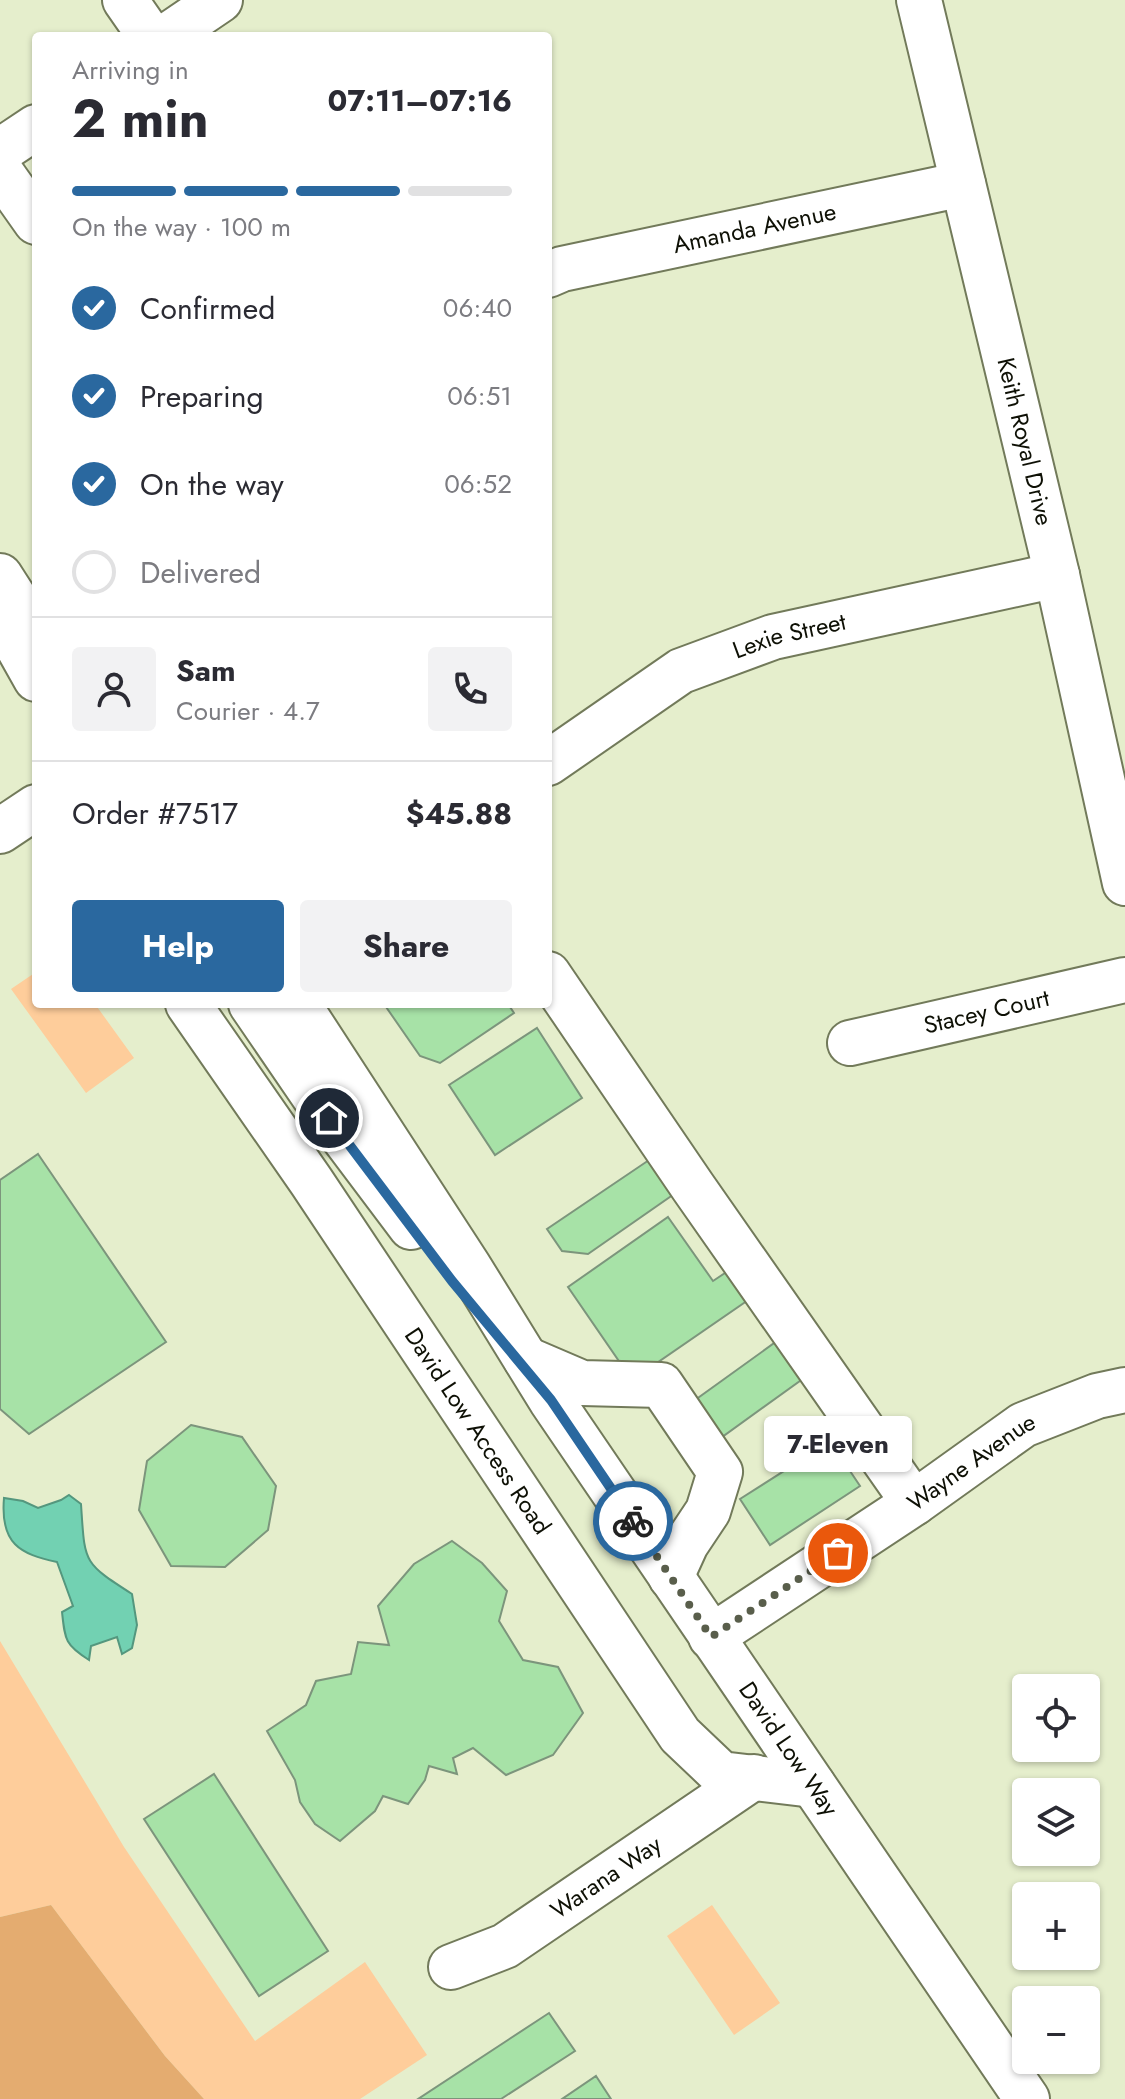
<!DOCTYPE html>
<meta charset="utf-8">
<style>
body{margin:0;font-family:Jost,sans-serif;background:#f2f2f3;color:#2b2b33;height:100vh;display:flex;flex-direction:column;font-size:30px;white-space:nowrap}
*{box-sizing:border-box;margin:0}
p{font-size:26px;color:#7c7c81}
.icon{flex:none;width:44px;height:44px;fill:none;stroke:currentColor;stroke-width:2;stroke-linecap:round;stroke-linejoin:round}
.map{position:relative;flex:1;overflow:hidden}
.drawer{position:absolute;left:32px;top:32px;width:520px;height:976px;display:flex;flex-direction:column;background:#fff;border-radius:8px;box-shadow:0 2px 6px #0004}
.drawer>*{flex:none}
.buttons{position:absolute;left:1012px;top:1674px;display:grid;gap:16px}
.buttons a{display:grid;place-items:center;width:88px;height:88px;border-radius:8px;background:#fff;box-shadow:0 2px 6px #0004;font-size:40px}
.pin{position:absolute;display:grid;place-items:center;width:68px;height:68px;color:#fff;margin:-34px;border:4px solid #fff;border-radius:50%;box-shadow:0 2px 8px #0007}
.courier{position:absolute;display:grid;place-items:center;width:80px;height:80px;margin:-40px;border:6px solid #2a689f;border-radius:50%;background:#fff;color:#222;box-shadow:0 2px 10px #0007}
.bubble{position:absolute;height:56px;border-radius:8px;background:#fff;box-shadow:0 2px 6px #0004;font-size:26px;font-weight:700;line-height:56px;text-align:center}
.overview em{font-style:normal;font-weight:700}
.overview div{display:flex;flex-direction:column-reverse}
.overview{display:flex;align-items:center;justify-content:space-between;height:136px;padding:0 40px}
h1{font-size:52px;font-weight:700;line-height:60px}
.bar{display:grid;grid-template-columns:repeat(4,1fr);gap:12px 8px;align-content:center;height:96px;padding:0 40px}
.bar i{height:10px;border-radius:6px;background:#e1e1e2}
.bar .on{background:#2a689f}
.bar p{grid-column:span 4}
.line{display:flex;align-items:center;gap:20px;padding:0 40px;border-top:2px solid #e1e1e2}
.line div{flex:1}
.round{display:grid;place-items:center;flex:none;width:84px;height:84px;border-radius:8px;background:#f2f2f3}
ol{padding:0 40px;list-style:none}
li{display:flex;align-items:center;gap:24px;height:88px}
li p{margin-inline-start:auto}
li .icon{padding:8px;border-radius:50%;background:#2a689f;color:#fff;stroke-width:4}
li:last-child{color:#7c7c81}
li i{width:44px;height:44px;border:4px solid #e1e1e2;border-radius:50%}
.cta{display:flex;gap:16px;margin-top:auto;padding:16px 40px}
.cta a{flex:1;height:92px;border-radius:8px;background:#2a689f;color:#fff;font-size:32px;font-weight:700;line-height:92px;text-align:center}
.cta a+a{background:#f2f2f3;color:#2b2b33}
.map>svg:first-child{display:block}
.green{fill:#fecd9b}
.forest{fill:#e4ac70}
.water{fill:#72d1b2;stroke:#54977e;stroke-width:2}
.building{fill:#a7e2a7;stroke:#7c957c;stroke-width:2}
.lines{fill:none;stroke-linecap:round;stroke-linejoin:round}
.minor-casing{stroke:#727a5a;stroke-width:48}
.major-casing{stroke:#727a5a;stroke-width:48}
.minor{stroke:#fff;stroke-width:44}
.major{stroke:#fff;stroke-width:44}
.done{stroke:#595e4b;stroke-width:8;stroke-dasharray:0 14.4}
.route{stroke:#2a689f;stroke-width:10}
.labels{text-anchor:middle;stroke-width:6;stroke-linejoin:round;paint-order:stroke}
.street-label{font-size:24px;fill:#0e1005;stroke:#fff}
</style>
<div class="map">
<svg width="1125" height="2099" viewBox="0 0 1125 2099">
<rect width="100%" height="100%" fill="#e5eecc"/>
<path class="green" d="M36 972V1004H95L134 1058 86 1093 11 989Z
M0 1641 124 1847 255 2041 365 1962 427 2055 360 2099H204L165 2056 51 1905 0 1917Z
M712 1905 780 2003 734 2035 667 1936Z"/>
<path class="forest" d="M51 1905 165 2056 204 2099H0V1917Z"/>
<path class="water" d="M69 1495 81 1504C85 1563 82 1562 132 1594L137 1625 132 1648 122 1654 117 1637 91 1646 89 1660C65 1645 65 1640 62 1612L73 1606 57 1562C20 1554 0 1544 4 1498L23 1501 38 1508 61 1500Z"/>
<path class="building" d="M384 1004H508L514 1013 440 1063 420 1056Z
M537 1028 582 1098 495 1155 449 1085Z
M38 1154 166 1342 29 1434 0 1409V1180Z
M652 1158 677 1192 588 1254 562 1251 547 1229Z
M668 1217 713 1281 734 1267 754 1296 632 1380 568 1287Z
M777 1341 804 1378 711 1445 684 1408Z
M191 1425 242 1437 276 1486 268 1530 225 1567 171 1566 139 1510 147 1461Z
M814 1452 823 1466 840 1456 860 1486 770 1545 740 1499Z
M452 1541 482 1563 507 1591 499 1621 523 1660 558 1667 583 1713 553 1755 506 1775 473 1748 453 1758 457 1774 429 1766 425 1780 408 1804 383 1796 375 1811 340 1841 315 1824 300 1802 295 1780 267 1731 306 1705 316 1681 351 1674 358 1642 389 1645 378 1606 414 1564Z
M214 1774 328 1951 259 1996 144 1819Z
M549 2013 575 2051 501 2099H418Z
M596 2076 611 2099H562Z"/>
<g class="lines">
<g class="minor-casing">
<g id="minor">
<path d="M125 0 150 36"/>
<path id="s1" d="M919 0 1057 575 1125 883"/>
<path d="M167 36 220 0"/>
<path d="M0 151 36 127"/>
<path d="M0 171 36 222"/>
<path id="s2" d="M548 275 562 269 963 184"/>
<path id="s3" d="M548 763 681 671 773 637 1057 575"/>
<path d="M0 831 36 807"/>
<path d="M548 974 693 1187 914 1503"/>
<path id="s4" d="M188 1004 311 1181 680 1735 721 1774 813 1785"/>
<path id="s5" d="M850 1043 1125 980"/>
<path d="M526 1359 582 1383 661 1385 720 1472 708 1511 686 1544 671 1577"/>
<path id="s6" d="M711 1637 914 1503 1023 1425 1097 1396 1125 1390"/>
<path id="s7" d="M451 1967 505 1946 754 1777"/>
</g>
</g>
<g class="major-casing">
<g id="major">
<path d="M0 576 36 632"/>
<path d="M0 615 36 679"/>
<path d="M251 1004 329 1118 411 1227"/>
<path id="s8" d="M298 1004 469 1267 551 1400 1027 2099"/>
</g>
</g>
<use href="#minor" class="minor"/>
<use href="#major" class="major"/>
</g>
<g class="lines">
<path class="done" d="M633 1521 711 1637 838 1553"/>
<path class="route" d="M329 1118 452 1281 551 1400 633 1521"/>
</g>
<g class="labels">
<g class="street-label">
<text dy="8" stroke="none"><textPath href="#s2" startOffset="212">Amanda Avenue</textPath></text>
<text dy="8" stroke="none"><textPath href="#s1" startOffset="454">Keith Royal Drive</textPath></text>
<text dy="8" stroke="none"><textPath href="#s3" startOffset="276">Lexie Street</textPath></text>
<text dy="8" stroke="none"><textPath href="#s5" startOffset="140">Stacey Court</textPath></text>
<text dy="8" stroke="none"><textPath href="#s4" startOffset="516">David Low Access Road</textPath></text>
<text dy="8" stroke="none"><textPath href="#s6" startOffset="314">Wayne Avenue</textPath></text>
<text dy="8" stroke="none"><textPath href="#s8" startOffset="892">David Low Way</textPath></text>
<text dy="8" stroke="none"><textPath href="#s7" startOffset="180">Warana Way</textPath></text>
</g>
</g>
</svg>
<div class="buttons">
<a><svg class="icon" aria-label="locate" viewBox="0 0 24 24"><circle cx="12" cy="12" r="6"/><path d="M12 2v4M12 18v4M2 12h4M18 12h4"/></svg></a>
<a><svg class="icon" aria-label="layers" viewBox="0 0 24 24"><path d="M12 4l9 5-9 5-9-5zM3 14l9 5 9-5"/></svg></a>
<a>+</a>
<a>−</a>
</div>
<div class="pin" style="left:838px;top:1553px;background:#ea580c"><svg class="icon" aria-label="bag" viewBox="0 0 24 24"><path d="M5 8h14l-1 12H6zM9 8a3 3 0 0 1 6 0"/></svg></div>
<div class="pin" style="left:329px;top:1118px;background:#1f2937"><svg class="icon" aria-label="home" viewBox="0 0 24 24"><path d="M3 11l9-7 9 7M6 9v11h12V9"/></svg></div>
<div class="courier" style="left:633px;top:1521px"><svg class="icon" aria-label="bike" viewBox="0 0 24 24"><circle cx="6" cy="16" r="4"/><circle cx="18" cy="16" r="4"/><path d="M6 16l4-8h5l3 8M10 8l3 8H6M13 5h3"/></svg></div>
<div class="bubble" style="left:764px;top:1416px;width:148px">7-Eleven</div>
<section class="drawer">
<div class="overview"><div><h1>2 min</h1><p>Arriving in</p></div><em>07:11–07:16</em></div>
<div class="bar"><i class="on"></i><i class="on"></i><i class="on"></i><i></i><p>On the way · 100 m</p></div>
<ol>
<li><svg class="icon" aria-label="check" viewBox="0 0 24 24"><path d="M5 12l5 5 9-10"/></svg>Confirmed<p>06:40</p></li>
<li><svg class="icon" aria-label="check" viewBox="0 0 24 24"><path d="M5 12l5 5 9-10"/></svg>Preparing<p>06:51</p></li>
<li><svg class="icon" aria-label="check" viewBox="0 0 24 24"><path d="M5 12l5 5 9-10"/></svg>On the way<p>06:52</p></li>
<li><i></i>Delivered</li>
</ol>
<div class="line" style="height:144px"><a class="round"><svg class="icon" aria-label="person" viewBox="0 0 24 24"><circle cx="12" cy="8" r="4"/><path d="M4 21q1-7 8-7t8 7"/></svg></a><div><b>Sam</b><p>Courier · 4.7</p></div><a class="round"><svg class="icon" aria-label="phone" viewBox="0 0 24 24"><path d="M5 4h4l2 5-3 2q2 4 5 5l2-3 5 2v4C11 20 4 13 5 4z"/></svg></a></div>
<div class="line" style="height:104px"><div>Order #7517</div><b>$45.88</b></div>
<div class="cta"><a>Help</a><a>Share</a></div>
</section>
</div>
